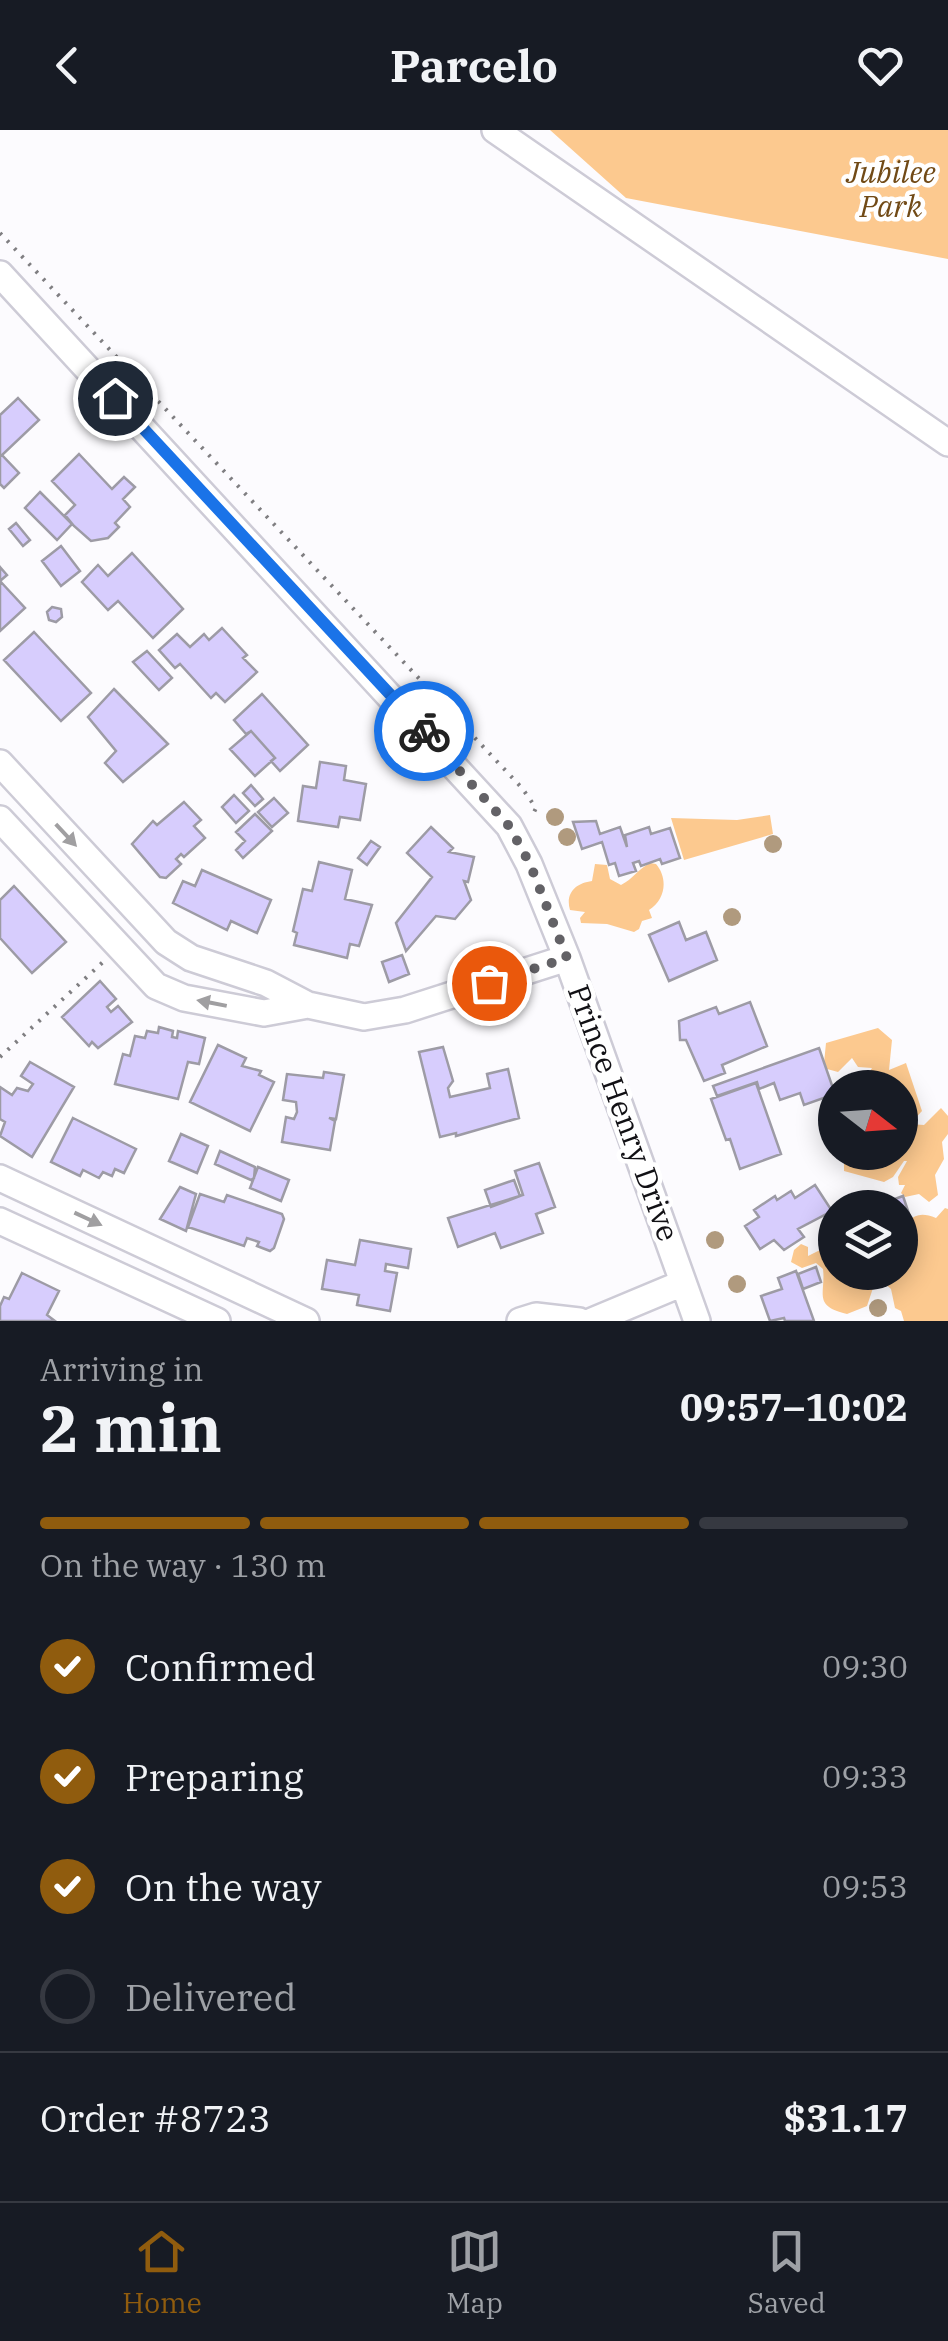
<!DOCTYPE html>
<meta charset="utf-8">
<style>
body{margin:0;font-family:"IBM Plex Serif",serif;background:#20242c;color:#f1f3f6;height:100vh;display:flex;flex-direction:column;font-size:38px;white-space:nowrap}
*{box-sizing:border-box;margin:0}
p{font-size:32px;color:#9ea1a6}
.icon{flex:none;width:55px;height:55px;fill:none;stroke:currentColor;stroke-width:2;stroke-linecap:round;stroke-linejoin:round}
.map{position:relative;height:1191px;overflow:hidden}
.sheet{display:flex;flex-direction:column;background:#171b24;flex:1}
.sheet>*{flex:none}
.needle{width:65px;rotate:107deg}
.fabs{position:absolute;left:818px;top:940px;display:grid;gap:20px}
.fabs a{display:grid;place-items:center;width:100px;height:100px;border-radius:50%;background:#171b24;box-shadow:0 5px 25px #0003;font-size:50px}
.pin{position:absolute;display:grid;place-items:center;width:85px;height:85px;color:#fff;margin:-42px;border:5px solid #fff;border-radius:50%;box-shadow:0 2px 10px #0007}
.courier{position:absolute;display:grid;place-items:center;width:100px;height:100px;margin:-50px;border:8px solid #1a73e8;border-radius:50%;background:#fff;color:#222;box-shadow:0 2px 12px #0007}
.overview em{font-style:normal;font-weight:700}
.overview div{display:flex;flex-direction:column-reverse}
.overview{display:flex;align-items:center;justify-content:space-between;height:170px;padding:0 40px}
h1{font-size:65px;font-weight:700;line-height:75px}
.bar{display:grid;grid-template-columns:repeat(4,1fr);gap:15px 10px;align-content:center;height:120px;padding:0 40px}
.bar i{height:12px;border-radius:8px;background:#363941}
.bar .current{background:#905c0e}
.bar p{grid-column:span 4}
.line{display:flex;align-items:center;gap:25px;padding:0 40px;border-top:2px solid #363941}
.line div{flex:1}
ol{padding:0 40px;list-style:none}
li{display:flex;align-items:center;gap:30px;height:110px}
li p{margin-inline-start:auto}
li .icon{padding:10px;border-radius:50%;background:#905c0e;color:#fff;stroke-width:4}
li:last-child{color:#9ea1a6}
li i{width:55px;height:55px;border:5px solid #363941;border-radius:50%}
header{display:flex;justify-content:space-between;align-items:center;height:130px;padding:0 40px;background:#171b24;font-size:45px;font-weight:700}
.dock{display:flex;justify-content:space-around;align-items:center;height:140px;border-top:2px solid #363941;background:#171b24;font-size:28px;color:#9ea1a6}
.dock a{display:grid;justify-items:center;gap:5px}
.dock .current{color:#905c0e}
.map>svg:first-child{display:block}
.green{fill:#fcc98f}
.building{fill:#d7cdfd;stroke:#9d9ba5;stroke-width:2.5}
.lines{fill:none;stroke-linecap:round;stroke-linejoin:round}
.minor-casing{stroke:#cdcbd6;stroke-width:30}
.path{stroke:#7f7e81;stroke-width:4;stroke-dasharray:2.5 8;stroke-linecap:butt}
.minor{stroke:#fff;stroke-width:25}
.tree{fill:#b09a7e}
.oneway{fill:#a09fa1}
.done{stroke:#636266;stroke-width:10;stroke-dasharray:0 18}
.route{stroke:#1a73e8;stroke-width:12}
.labels{text-anchor:middle;stroke-width:9;stroke-linejoin:round;paint-order:stroke}
.park-label{font-size:30px;font-style:italic;fill:#714a16;stroke:#fff}
.street-label{font-size:30px;fill:#111014;stroke:#fff}
</style>
<header><svg class="icon" aria-label="back" viewBox="0 0 24 24"><path d="M15 5l-7 7 7 7"/></svg>Parcelo<svg class="icon" aria-label="heart" viewBox="0 0 24 24"><path d="M12 20l-8-8c-3-5 5-10 8-4 3-6 11-1 8 4z"/></svg></header>
<div class="map">
<svg width="948" height="1191" viewBox="0 0 948 1191">
<rect width="100%" height="100%" fill="#fcfbfe"/>
<path class="green" d="M550 0H948V129L626 68Z
M770 685 773 704 684 730 671 688 737 690Z
M650 733 656 734C668 748 666 769 649 780L652 788 642 791 639 799 634 802 607 794 581 793 580 788 585 782 570 780C565 763 576 753 592 751L595 734 607 735 610 749 621 755C633 749 638 739 650 733Z
M878 898 892 910 889 940 906 933 922 981 910 994 924 995 941 978 948 986V1004L942 1012 944 1029 935 1045 938 1065 929 1072 919 1064 905 1067 901 1063 905 1055H899L898 1047 907 1031H904L893 1047 884 1052 844 1041V1023L900 1022V958L850 957 855 949 864 951 872 938 858 937 852 928 838 942 827 939 824 933 826 913Z
M945 1078 948 1079V1191H904L901 1181 895 1178 891 1159 878 1148 881 1143 900 1142C900 1119 899 1072 936 1088Z
M801 1114 808 1117V1126L822 1119 835 1122V1142L870 1143 873 1158 867 1176 847 1184C812 1176 826 1163 823 1139L816 1133 802 1138 791 1132 794 1120Z"/>
<path class="building" d="M18 268 39 290 2 325 19 343 4 358 0 354V285Z
M79 324 112 359 124 347 135 357 123 369 130 377 115 393 119 397 108 408 91 411 74 396 65 385 75 375 52 351Z
M40 362 72 394 57 410 25 378Z
M16 393 30 410 23 416 9 399Z
M61 416 80 441 61 456 42 431Z
M132 423 183 479 153 508 118 471 108 480 82 452 98 435 108 446Z
M0 437 7 445 0 451 25 478 0 501Z
M52 477 61 479 62 487 56 492 49 490 47 482Z
M222 498 247 525 243 528 257 542 225 572 216 563 211 568 180 534 175 538 159 520 177 504 190 517 204 504 209 510Z
M34 502 91 563 61 591 4 530Z
M147 521 172 548 159 560 133 532Z
M114 559 168 614 123 652 105 633 116 621 88 587Z
M262 564 308 615 280 641 271 631 275 628 251 601 246 604 234 590Z
M251 601 275 628 255 646 230 619Z
M320 632 346 636 344 650 366 654 360 690 340 687 338 697 298 691 303 656 316 658Z
M251 655 263 669 255 676 243 663Z
M234 665 249 681 236 693 222 677Z
M274 668 288 683 272 697 258 682Z
M184 672 201 690 194 696 205 708 184 727 181 724 176 729 181 734 166 748 160 747 132 714 153 691 157 695Z
M255 684 272 701 243 728 236 720 245 711 236 702Z
M596 691 600 704 620 697 627 717 625 705 649 697 651 704 670 698 680 728 662 734 660 729 641 736 639 731 633 733 636 741 619 746 615 733 609 735 602 712 582 719 573 692Z
M431 697 453 718 449 722 474 727 468 752 464 751 471 770 455 789 436 786 406 821 396 793 432 747 407 723Z
M371 711 380 717 367 735 358 728Z
M319 732 352 740 345 769 372 775 359 816 350 814 347 828 294 815 297 803 293 801 303 759 312 761Z
M202 740 271 770 257 803 231 791 227 800 173 773 183 751 195 756Z
M14 756 66 812 32 843 0 808V770Z
M679 792 686 810 706 802 717 830 669 851 649 805Z
M402 825 409 844 389 852 382 832Z
M100 851 116 869 107 877 111 882 118 876 132 892 98 918 92 912 89 916 62 887Z
M750 872 767 916 722 935 725 943 704 951 686 910H680L679 891 716 877 719 884Z
M159 897 173 901 172 907 177 908 178 901 205 908 199 934 188 932 178 969 115 954 123 924 130 926 135 906 145 908 147 901 158 903Z
M218 915 246 928 242 936 261 941 259 945 274 952 250 1001 190 972Z
M443 917 453 951 448 958 450 967 490 958 487 944 508 939 519 988 456 1006V1003L440 1007 419 922Z
M819 918 835 964 804 975 800 963 780 970 774 953 759 959 757 952 717 966 713 956Z
M30 932 74 957 32 1027 0 1006 5 992 0 989V957L12 965 17 958 28 961 33 954 21 946Z
M324 942 344 945 336 989 329 988 335 991 330 1020 282 1012 286 987 294 989 297 982 296 972 283 970 287 944 323 948Z
M756 953 781 1024 740 1039 730 1009 726 1010 711 969Z
M73 988 136 1019 124 1043 115 1039 112 1046 103 1042 99 1048 83 1040 80 1046 51 1032Z
M181 1004 208 1016 197 1043 169 1031Z
M220 1021 255 1037 254 1048 251 1050 215 1034Z
M539 1033 555 1077 536 1084 543 1103 501 1118 495 1103 458 1117 448 1088 523 1065 515 1041Z
M258 1037 289 1050 281 1071 250 1058Z
M514 1050 520 1066 491 1077 485 1060Z
M815 1055 832 1081 798 1099 804 1107 784 1120 774 1110 760 1119 745 1096 759 1087 754 1080 775 1066 777 1070 791 1061 795 1068Z
M180 1057 196 1064 186 1101 160 1089Z
M200 1064 224 1072 227 1065 282 1084 284 1089 274 1118 270 1121 257 1116 259 1112 247 1108 244 1116 188 1097Z
M903 1066 911 1090 900 1093V1078H871Z
M360 1110 411 1119 408 1138 386 1134 385 1141 397 1143 390 1181 357 1175 359 1165 322 1159 327 1130 355 1135Z
M816 1137 821 1152 803 1159 798 1144Z
M796 1141 814 1191H785L784 1188 770 1191 761 1166 782 1159 778 1148Z
M22 1143 59 1161 47 1185 55 1191H0V1176L4 1167 9 1169Z"/>
<g class="lines">
<g class="minor-casing">
<path id="minor" d="M495 0 948 313
M0 144 509 696 529 734 567 828 697 1191
M0 633 166 812 191 828 266 853 308 875 364 887 405 880 567 828
M0 689 156 856 184 868 264 883 308 875
M0 1048 306 1191
M0 1091 217 1191
M520 1191 536 1186 579 1191
M592 1191 683 1153"/>
</g>
<path class="path" d="M0 103 522 658 536 678 532 686
M0 927 103 832"/>
<use href="#minor" class="minor"/>
</g>
<g class="tree">
<circle cx="555" cy="687" r="9"/>
<circle cx="567" cy="707" r="9"/>
<circle cx="773" cy="714" r="9"/>
<circle cx="732" cy="787" r="9"/>
<circle cx="715" cy="1110" r="9"/>
<circle cx="737" cy="1154" r="9"/>
<circle cx="878" cy="1178" r="9"/>
</g>
<defs><path id="oneway-solid" d="M-6-.8H1V-3.2L6.5 0L1 3.2V.8H-6Z" transform="scale(2.5)"/></defs>
<g class="oneway">
<use href="#oneway-solid" transform="translate(66 705) rotate(47)"/>
<use href="#oneway-solid" transform="translate(212 873) rotate(-169)"/>
<use href="#oneway-solid" transform="translate(88 1089) rotate(25)"/>
</g>
<g class="lines">
<path class="done" d="M424 601 509 696 530 734 567 828 489 853"/>
<path class="route" d="M115 268 424 601"/>
</g>
<g class="labels">
<g class="park-label">
<text x="891" y="53">Jubilee<tspan x="891" dy="34">Park</tspan></text>
</g>
<g class="street-label">
<text transform="translate(623 983) rotate(70)" y="10">Prince Henry Drive</text>
</g>
</g>
</svg>
<div class="fabs">
<a><svg class="needle" viewBox="-14 -14 28 28"><path d="M0-13l5 13h-10z" fill="#e53935"/><path d="M0 13l5-13h-10z" fill="#9ea1a6"/></svg></a>
<a><svg class="icon" aria-label="layers" viewBox="0 0 24 24"><path d="M12 4l9 5-9 5-9-5zM3 14l9 5 9-5"/></svg></a>
</div>
<div class="pin" style="left:489px;top:853px;background:#ea580c"><svg class="icon" aria-label="bag" viewBox="0 0 24 24"><path d="M5 8h14l-1 12H6zM9 8a3 3 0 0 1 6 0"/></svg></div>
<div class="pin" style="left:115px;top:268px;background:#1f2937"><svg class="icon" aria-label="home" viewBox="0 0 24 24"><path d="M3 11l9-7 9 7M6 9v11h12V9"/></svg></div>
<div class="courier" style="left:424px;top:601px"><svg class="icon" aria-label="bike" viewBox="0 0 24 24"><circle cx="6" cy="16" r="4"/><circle cx="18" cy="16" r="4"/><path d="M6 16l4-8h5l3 8M10 8l3 8H6M13 5h3"/></svg></div>
</div>
<section class="sheet">
<div class="overview"><div><h1>2 min</h1><p>Arriving in</p></div><em>09:57–10:02</em></div>
<div class="bar"><i class="current"></i><i class="current"></i><i class="current"></i><i></i><p>On the way · 130 m</p></div>
<ol>
<li><svg class="icon" aria-label="check" viewBox="0 0 24 24"><path d="M5 12l5 5 9-10"/></svg>Confirmed<p>09:30</p></li>
<li><svg class="icon" aria-label="check" viewBox="0 0 24 24"><path d="M5 12l5 5 9-10"/></svg>Preparing<p>09:33</p></li>
<li><svg class="icon" aria-label="check" viewBox="0 0 24 24"><path d="M5 12l5 5 9-10"/></svg>On the way<p>09:53</p></li>
<li><i></i>Delivered</li>
</ol>
<div class="line" style="height:130px"><div>Order #8723</div><b>$31.17</b></div>
</section>
<nav class="dock">
<a class="current"><svg class="icon" aria-label="home" viewBox="0 0 24 24"><path d="M3 11l9-7 9 7M6 9v11h12V9"/></svg>Home</a>
<a><svg class="icon" aria-label="map" viewBox="0 0 24 24"><path d="M3 6l6-2 6 2 6-2v14l-6 2-6-2-6 2zM9 4v14M15 6v14"/></svg>Map</a>
<a><svg class="icon" aria-label="saved" viewBox="0 0 24 24"><path d="M7 4h10v16l-5-4-5 4z"/></svg>Saved</a>
</nav>
